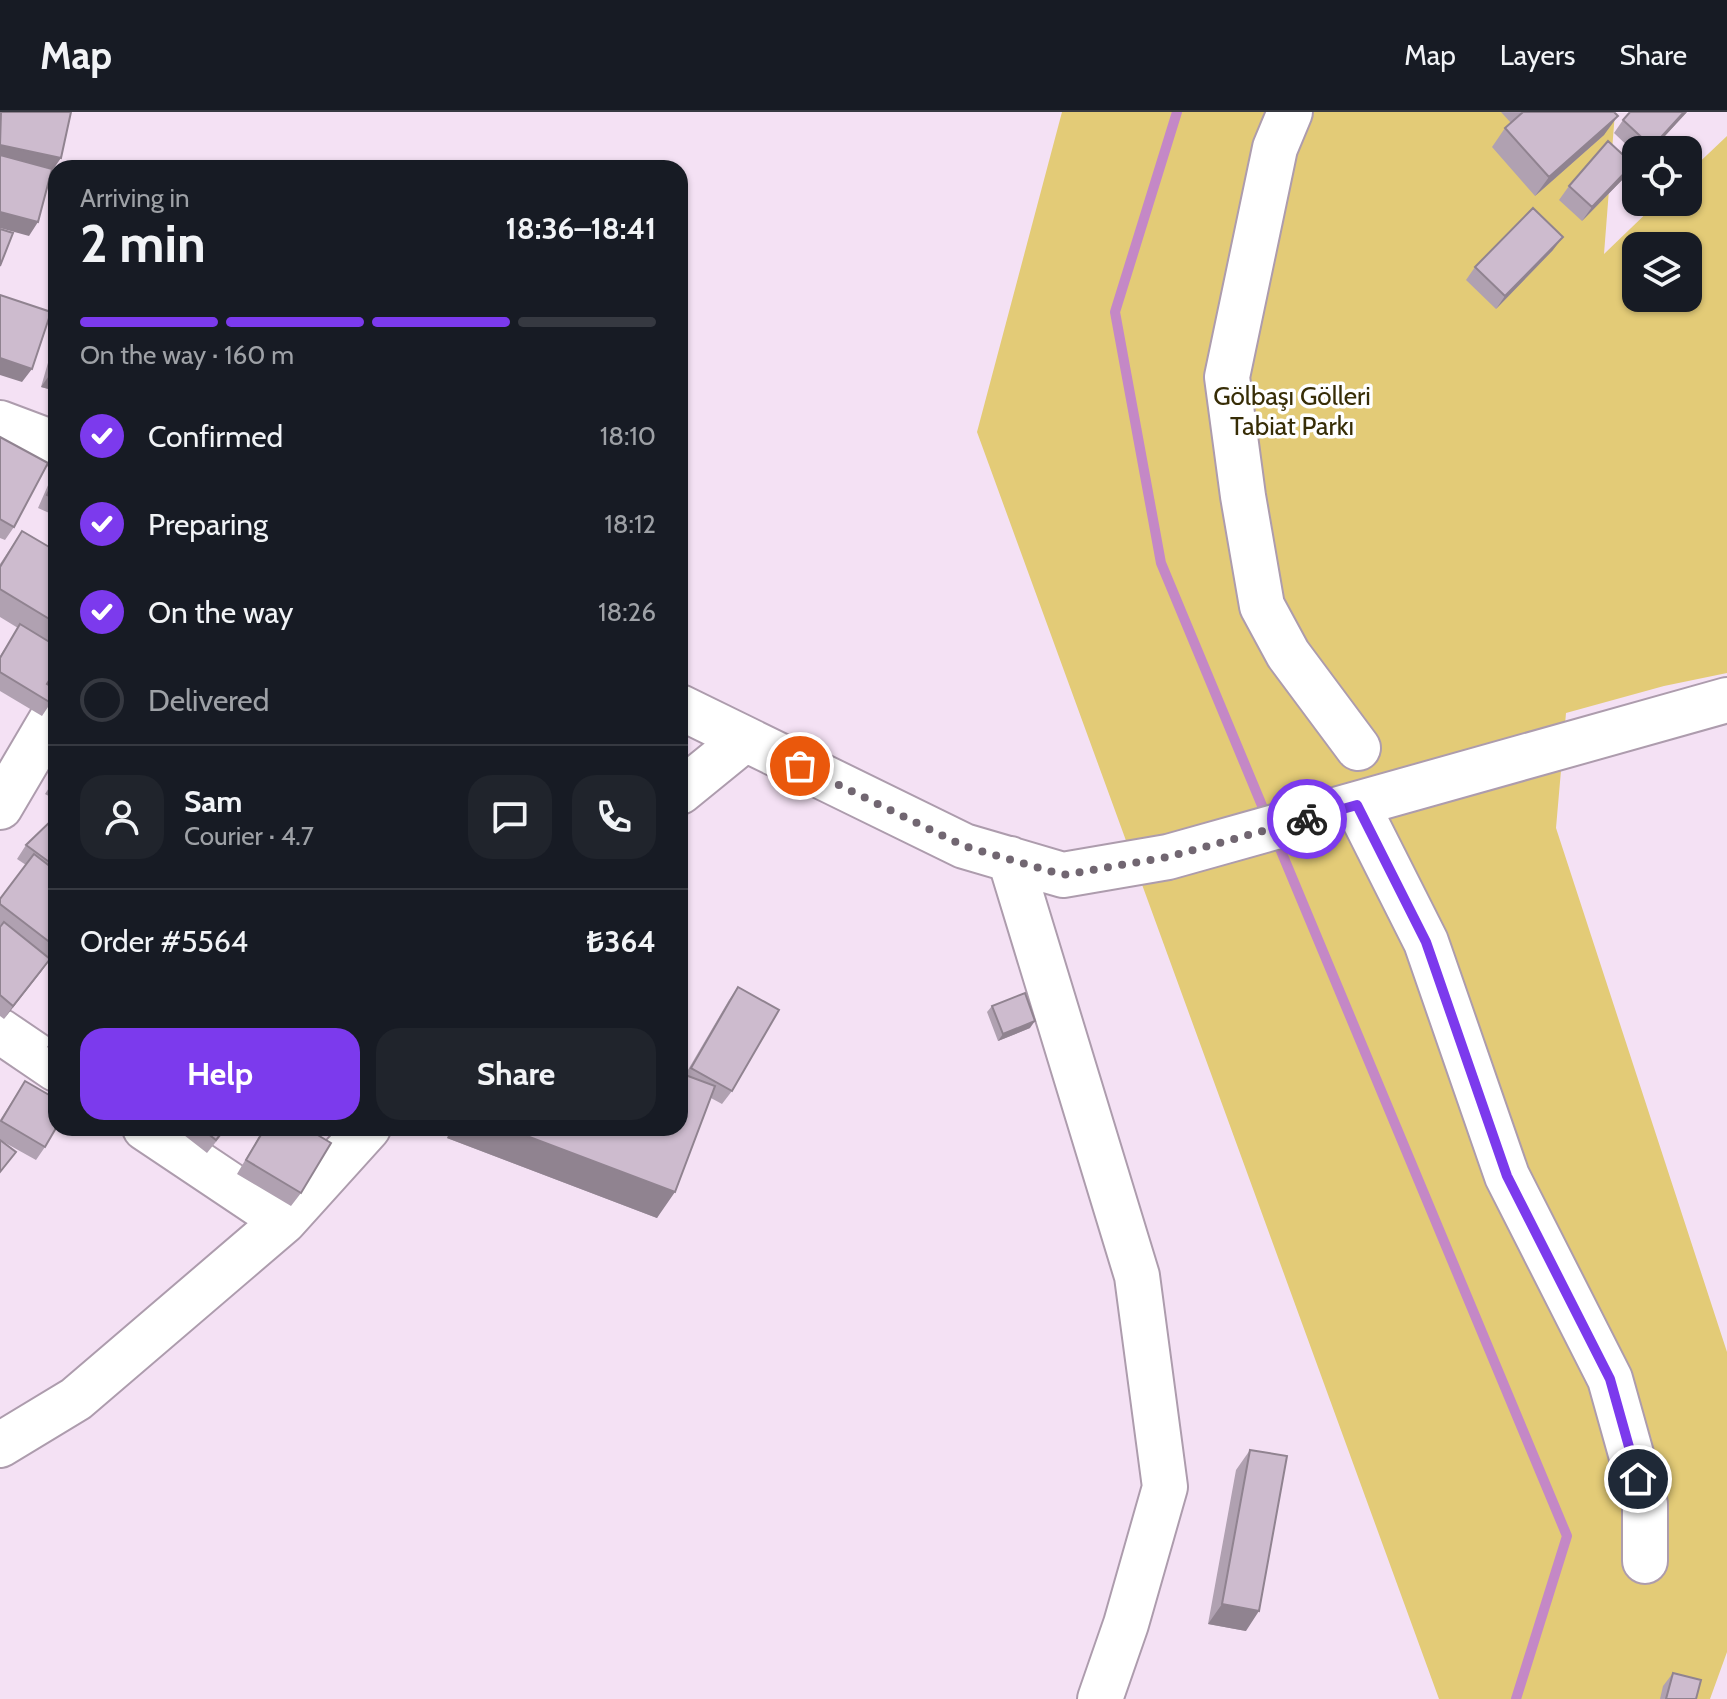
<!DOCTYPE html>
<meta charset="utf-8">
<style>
body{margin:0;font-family:Cabin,sans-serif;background:#20242c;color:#f1f3f6;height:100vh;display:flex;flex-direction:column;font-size:30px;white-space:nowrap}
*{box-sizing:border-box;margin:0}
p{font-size:26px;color:#9ea1a6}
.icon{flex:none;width:44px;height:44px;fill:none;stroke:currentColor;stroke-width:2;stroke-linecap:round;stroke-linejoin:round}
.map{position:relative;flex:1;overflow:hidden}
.panel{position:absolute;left:48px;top:48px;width:640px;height:976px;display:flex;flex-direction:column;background:#171b24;border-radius:24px;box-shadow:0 2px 6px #0004}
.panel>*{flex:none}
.fabs{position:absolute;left:1622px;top:24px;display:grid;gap:16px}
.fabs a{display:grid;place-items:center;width:80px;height:80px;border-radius:16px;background:#171b24;box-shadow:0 2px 6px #0004;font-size:40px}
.pin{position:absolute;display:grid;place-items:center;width:68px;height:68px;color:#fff;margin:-34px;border:4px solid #fff;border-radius:50%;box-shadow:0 2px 8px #0007}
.courier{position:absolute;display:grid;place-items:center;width:80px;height:80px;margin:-40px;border:6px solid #7c3aed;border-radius:50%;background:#fff;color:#222;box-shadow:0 2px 10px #0007}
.overview em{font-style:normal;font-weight:700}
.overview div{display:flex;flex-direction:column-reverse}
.overview{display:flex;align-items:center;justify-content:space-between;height:136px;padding:0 32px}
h1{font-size:52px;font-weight:700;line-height:60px}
.bar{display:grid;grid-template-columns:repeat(4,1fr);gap:12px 8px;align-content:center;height:96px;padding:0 32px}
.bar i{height:10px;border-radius:6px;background:#363941}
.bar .on{background:#7c3aed}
.bar p{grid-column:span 4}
.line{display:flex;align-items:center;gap:20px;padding:0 32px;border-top:2px solid #363941}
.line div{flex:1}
.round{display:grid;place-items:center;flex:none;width:84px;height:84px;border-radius:24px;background:#20242c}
ol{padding:0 32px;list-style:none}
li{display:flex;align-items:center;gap:24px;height:88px}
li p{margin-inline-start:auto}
li .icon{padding:8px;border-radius:50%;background:#7c3aed;color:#fff;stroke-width:4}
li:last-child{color:#9ea1a6}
li i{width:44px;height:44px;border:4px solid #363941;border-radius:50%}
.primary-button{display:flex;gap:16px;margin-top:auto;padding:16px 32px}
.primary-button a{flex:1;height:92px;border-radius:24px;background:#7c3aed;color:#fff;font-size:32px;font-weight:700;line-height:92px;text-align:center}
.primary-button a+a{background:#20242c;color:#f1f3f6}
header{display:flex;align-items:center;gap:48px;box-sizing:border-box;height:112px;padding:0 40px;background:#171b24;border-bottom:2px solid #363941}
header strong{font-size:38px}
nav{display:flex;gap:44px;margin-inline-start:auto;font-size:28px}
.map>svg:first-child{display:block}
.green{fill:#e3cb77;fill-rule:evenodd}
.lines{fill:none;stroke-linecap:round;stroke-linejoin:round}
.stream{stroke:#c488c6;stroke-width:10}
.minor-casing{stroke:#ad9cad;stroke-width:48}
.minor{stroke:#fff;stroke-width:44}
.wall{fill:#b0a1b1}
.shaded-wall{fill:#908390}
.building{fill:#cdbbce;stroke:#908390;stroke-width:2}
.done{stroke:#716671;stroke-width:8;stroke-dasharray:0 14.4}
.route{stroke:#7c3aed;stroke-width:10}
.labels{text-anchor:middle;stroke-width:7;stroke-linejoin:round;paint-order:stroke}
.park-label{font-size:26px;fill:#372d06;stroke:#fff}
</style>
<header>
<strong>Map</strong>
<nav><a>Map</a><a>Layers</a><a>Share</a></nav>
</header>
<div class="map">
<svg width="1727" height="1587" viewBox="0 0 1727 1587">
<rect width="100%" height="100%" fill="#f4e1f4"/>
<path class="green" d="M1062 0H1615L1604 142 1658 90H1688V61L1727 24V561L1664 574 1566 601 1556 716 1727 1240V1540L1710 1587H1439L977 320ZM1636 134H1688V186H1636Z"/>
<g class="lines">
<path class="stream" d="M1177 0 1115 200 1161 451 1268 708
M1276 727 1567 1424 1516 1587"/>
<g class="minor-casing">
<path id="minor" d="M1290 0 1275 36 1227 265 1243 384 1262 494 1288 542 1358 636
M0 311 56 332
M680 595 964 734 1063 763 1168 745 1727 588
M680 680 745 627
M1357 693 1426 830 1507 1064 1610 1267 1645 1392V1449
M0 695 56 600
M1010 747 1137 1164 1165 1375 1126 1512 1100 1587
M0 919 56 957
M145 1016 284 1109
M0 1333 76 1287 284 1109 368 1016"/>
</g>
<use href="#minor" class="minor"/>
</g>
<path class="wall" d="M1501 0H1614L1604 23 1535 84 1492 35 1505 16 1511 11Z
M1687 0 1652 38H1636V42L1614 21 1623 8Z
M1633 52 1624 66 1582 109 1559 88 1569 74Z
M1553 138 1496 197 1466 168 1475 155Z
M56 223V279L41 275Z
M0 325 14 415 5 428 0 426Z
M56 355V404L38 396Z
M22 419 56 439V530L54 533 47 572 56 583 42 604 0 579V544L18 516 0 505V452Z
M56 665V688L45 682Z
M56 704V850L53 853 48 849 4 907 0 904V815L1 814 0 813V787L26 753 17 747 26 733Z
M738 875 732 979 722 992 711 986 657 1106 447 1026 451 1016H680L685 963 729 888Z
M992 894 1030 916 998 929 987 900Z
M56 922V941L47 935Z
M25 969 45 1035 36 1048 0 1028V1008Z
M175 1016H227L207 1041Z
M264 1016H306L301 1081 291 1094 237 1062Z
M1250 1338 1246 1519 1208 1512 1236 1358Z
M1673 1561 1696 1587H1660L1663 1574Z"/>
<path class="shaded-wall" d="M1684 0H1687L1652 38H1649Z
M1618 4 1604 23 1535 84 1549 65Z
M0 33 61 46 52 59 0 48Z
M1633 52 1624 66 1582 109 1592 95Z
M0 100 38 110 29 124 0 116Z
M1563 125 1553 138 1496 197 1505 184Z
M0 246 32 257 22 270 0 263Z
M51 261 56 263V279L41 275Z
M50 847 41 860 4 907 13 894Z
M1035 909 1030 916 998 929 1003 922Z
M454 1016H506L675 1080 657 1106 447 1026Z
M1222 1492 1259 1499 1246 1519 1208 1512Z"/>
<path class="building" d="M1 0H71L61 46 0 33Z
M1523 0H1614L1618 4 1549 65 1505 16Z
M1630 0H1684L1652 35 1623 8Z
M1608 29 1633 52 1592 95 1569 74Z
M0 43 52 57 38 110 0 100Z
M1533 96 1563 125 1505 184 1475 155Z
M0 117 13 121 0 154Z
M0 183 51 200 32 257 0 246Z
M56 243V263L51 261Z
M0 325 48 351 14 415 0 407Z
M56 363V387L47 383Z
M22 419 56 439V511L0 477V455Z
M20 512 56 534V557L47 572 56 578V583L51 591 0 560V546Z
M56 665V679L50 675Z
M56 704V755L26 733Z
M34 742 56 759V835L0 792V787Z
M4 810 50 847 13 894 0 883V815Z
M738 875 779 898 732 979 691 956Z
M1025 881 1035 909 1003 922 992 894Z
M680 961 715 974 675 1080 506 1016H680Z
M25 969 56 987V1016L45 1035 1 1009Z
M201 1016H225L216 1028Z
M265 1016H306L331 1031 301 1081 246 1048Z
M0 1028 16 1040 0 1060Z
M1250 1338 1287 1344 1259 1499 1222 1492Z
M1673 1561 1701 1568 1696 1587H1666Z"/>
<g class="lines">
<path class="done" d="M800 654 964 734 1063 763 1168 745 1307 707"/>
<path class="route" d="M1307 707 1357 693 1426 830 1507 1064 1610 1267 1638 1367"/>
</g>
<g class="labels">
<g class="park-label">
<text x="1292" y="293">Gölbaşı Gölleri<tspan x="1292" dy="30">Tabiat Parkı</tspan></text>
</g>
</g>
</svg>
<div class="fabs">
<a><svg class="icon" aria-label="locate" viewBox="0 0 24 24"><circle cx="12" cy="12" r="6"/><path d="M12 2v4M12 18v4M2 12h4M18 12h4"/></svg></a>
<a><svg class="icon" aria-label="layers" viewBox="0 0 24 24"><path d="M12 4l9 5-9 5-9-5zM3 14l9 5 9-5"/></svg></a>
</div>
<div class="pin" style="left:800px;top:654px;background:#ea580c"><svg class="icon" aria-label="bag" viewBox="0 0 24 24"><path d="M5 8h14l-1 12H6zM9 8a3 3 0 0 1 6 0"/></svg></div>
<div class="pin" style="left:1638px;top:1367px;background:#1f2937"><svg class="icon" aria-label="home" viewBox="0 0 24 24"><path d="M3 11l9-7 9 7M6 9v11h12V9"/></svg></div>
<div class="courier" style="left:1307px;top:707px"><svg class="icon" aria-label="bike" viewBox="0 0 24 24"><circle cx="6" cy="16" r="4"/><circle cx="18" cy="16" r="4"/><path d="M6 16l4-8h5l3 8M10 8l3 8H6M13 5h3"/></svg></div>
<section class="panel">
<div class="overview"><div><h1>2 min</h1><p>Arriving in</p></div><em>18:36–18:41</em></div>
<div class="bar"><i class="on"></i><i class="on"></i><i class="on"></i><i></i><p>On the way · 160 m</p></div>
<ol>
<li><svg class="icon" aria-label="check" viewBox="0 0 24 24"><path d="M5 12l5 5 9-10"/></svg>Confirmed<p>18:10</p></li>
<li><svg class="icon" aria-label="check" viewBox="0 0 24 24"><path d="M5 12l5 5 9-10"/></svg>Preparing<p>18:12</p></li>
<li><svg class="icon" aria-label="check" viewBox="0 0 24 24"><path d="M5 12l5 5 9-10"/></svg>On the way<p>18:26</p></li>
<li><i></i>Delivered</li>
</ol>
<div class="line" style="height:144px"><a class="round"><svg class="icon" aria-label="person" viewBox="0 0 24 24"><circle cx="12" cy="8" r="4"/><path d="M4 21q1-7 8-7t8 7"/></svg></a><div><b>Sam</b><p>Courier · 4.7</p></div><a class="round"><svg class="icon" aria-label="chat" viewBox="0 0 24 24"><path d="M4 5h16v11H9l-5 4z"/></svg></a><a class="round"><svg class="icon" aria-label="phone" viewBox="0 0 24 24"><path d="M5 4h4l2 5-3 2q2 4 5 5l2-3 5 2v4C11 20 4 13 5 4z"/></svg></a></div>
<div class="line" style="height:104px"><div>Order #5564</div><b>₺364</b></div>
<div class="primary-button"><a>Help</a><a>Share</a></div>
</section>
</div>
